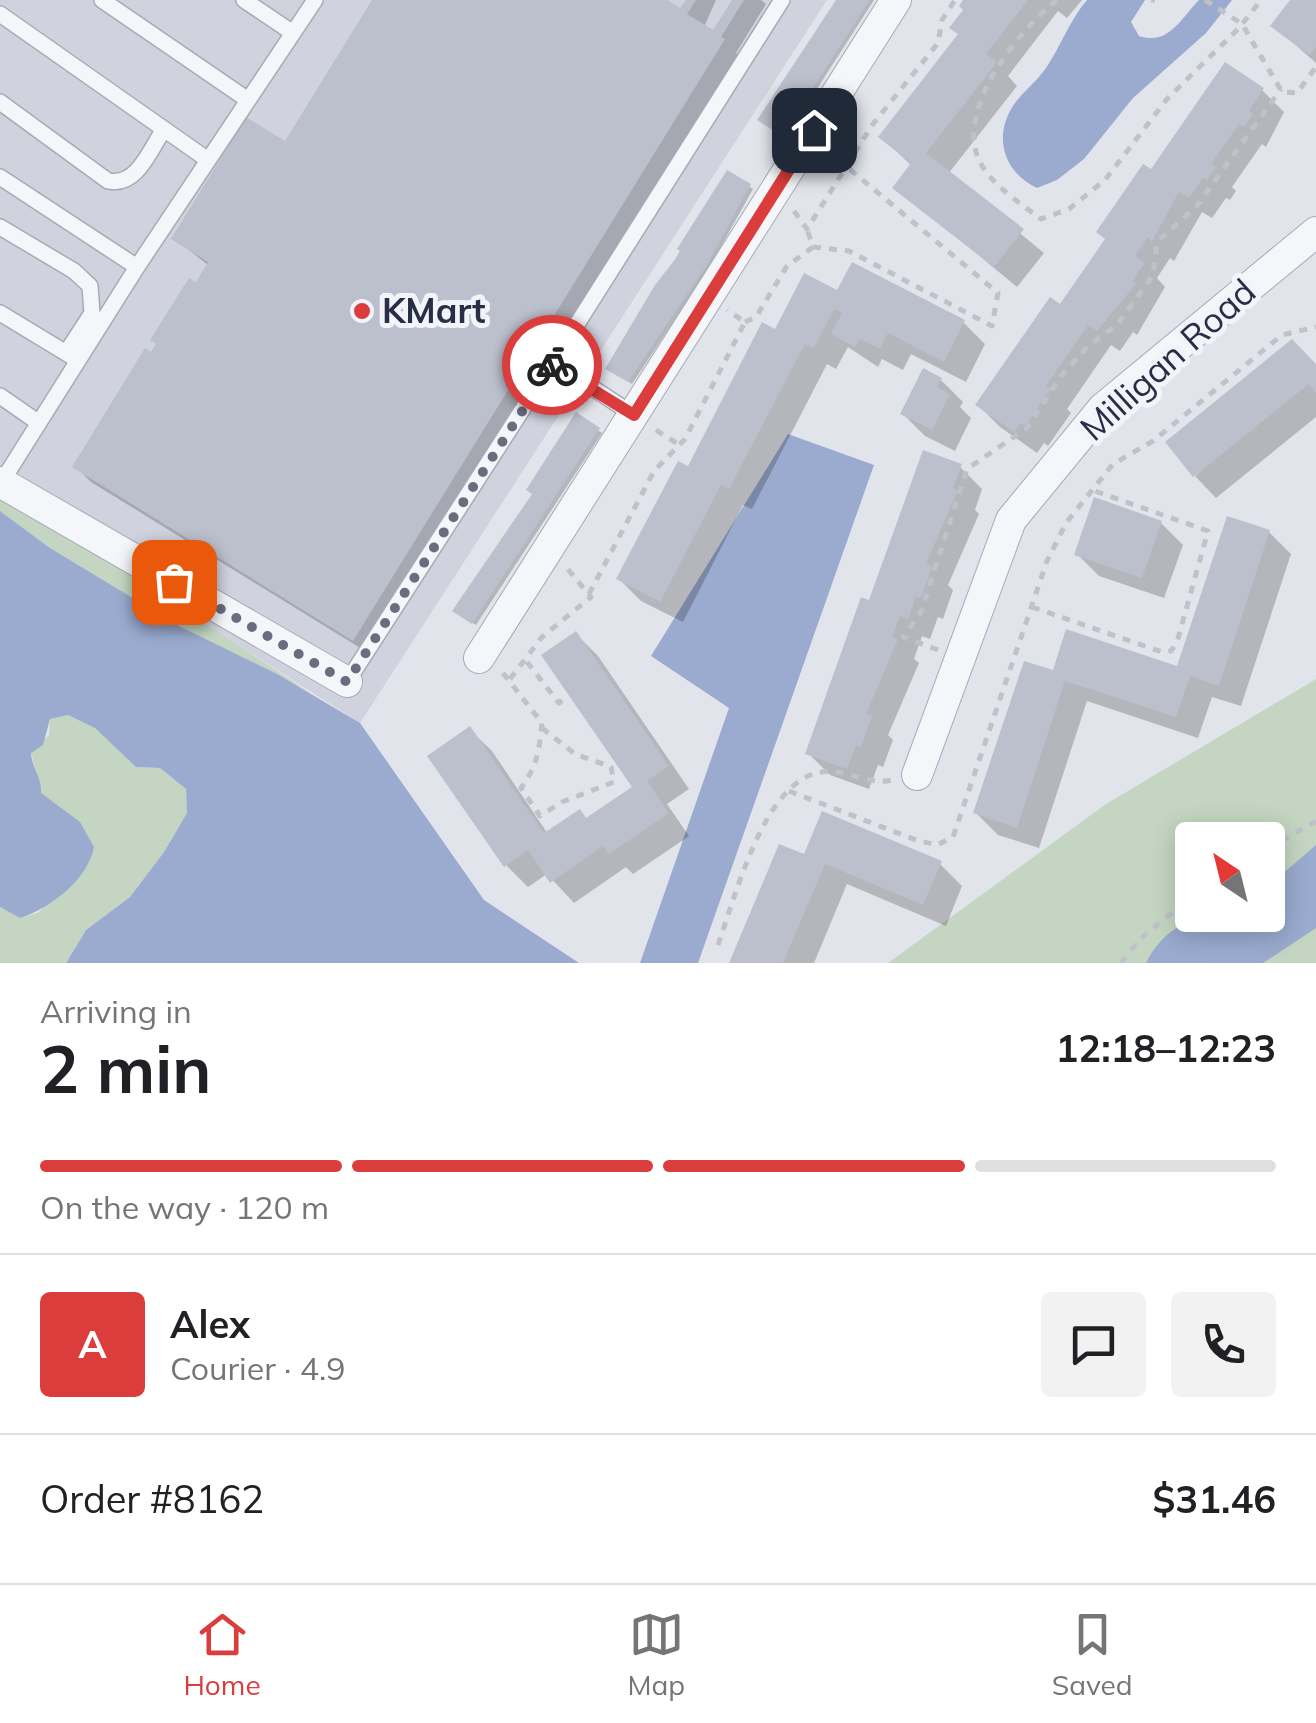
<!DOCTYPE html>
<meta charset="utf-8">
<style>
body{margin:0;font-family:Mulish,sans-serif;background:#f2f2f2;color:#202124;height:100vh;display:flex;flex-direction:column;font-size:38px;white-space:nowrap}
*{box-sizing:border-box;margin:0}
p{font-size:32px;color:#757577}
.icon{flex:none;width:55px;height:55px;fill:none;stroke:currentColor;stroke-width:2;stroke-linecap:round;stroke-linejoin:round}
.map{position:relative;height:963px;overflow:hidden}
.details{display:flex;flex-direction:column;background:#fff;flex:1}
.details>*{flex:none}
.needle{width:65px;rotate:325deg}
.tools{position:absolute;left:1175px;top:822px;display:grid;gap:20px}
.tools a{display:grid;place-items:center;width:110px;height:110px;border-radius:10px;background:#fff;box-shadow:0 5px 25px #0003;font-size:50px}
.pin{position:absolute;display:grid;place-items:center;width:85px;height:85px;color:#fff;margin:-42px;border-radius:20px;box-shadow:0 5px 15px #0006}
.courier{position:absolute;display:grid;place-items:center;width:100px;height:100px;margin:-50px;border:8px solid #db3d3d;border-radius:50%;background:#fff;color:#222;box-shadow:0 2px 12px #0007}
.overview em{font-style:normal;font-weight:700}
.overview div{display:flex;flex-direction:column-reverse}
.overview{display:flex;align-items:center;justify-content:space-between;height:170px;padding:0 40px}
h1{font-size:65px;font-weight:700;line-height:75px}
.bar{display:grid;grid-template-columns:repeat(4,1fr);gap:15px 10px;align-content:center;height:120px;padding:0 40px}
.bar i{height:12px;border-radius:8px;background:#e0e0e0}
.bar .active{background:#db3d3d}
.bar p{grid-column:span 4}
.line{display:flex;align-items:center;gap:25px;padding:0 40px;border-top:2px solid #e0e0e0}
.line div{flex:1}
.round{display:grid;place-items:center;flex:none;width:105px;height:105px;border-radius:10px;background:#f2f2f2}
.dock{display:flex;justify-content:space-around;align-items:center;height:140px;border-top:2px solid #e0e0e0;background:#fff;font-size:28px;color:#757577}
.dock a{display:grid;justify-items:center;gap:5px}
.dock .active{color:#db3d3d}
.map>svg:first-child{display:block}
.built{fill:#d0d3de}
.green{fill:#c4d6c2;fill-rule:evenodd}
.water{fill:#9aabcf}
.shadow{fill:#0003}
.building{fill:#bcbfcc}
.lines{fill:none;stroke-linecap:round;stroke-linejoin:round}
.service-casing{stroke:#a6aab7;stroke-width:18}
.minor-casing{stroke:#a6aab7;stroke-width:32}
.path{stroke:#c0c2ca;stroke-width:5;stroke-dasharray:8 8;stroke-linecap:butt}
.service{stroke:#f5f6f9;stroke-width:15}
.minor{stroke:#f5f6f9;stroke-width:30}
.done{stroke:#696e7f;stroke-width:10;stroke-dasharray:0 18}
.route{stroke:#db3d3d;stroke-width:12}
.poi-dot{fill:#db3d3d;stroke:#f2f4f9;stroke-width:4}
.labels{text-anchor:middle;stroke-width:10;stroke-linejoin:round;paint-order:stroke}
.poi-label{font-size:35px;font-weight:bold;fill:#282e45;stroke:#f2f4f9;text-anchor:start}
.street-label{font-size:35px;fill:#282e45;stroke:#f2f4f9}
</style>
<div class="map">
<svg width="1316" height="963" viewBox="0 0 1316 963">
<rect width="100%" height="100%" fill="#e2e4ec"/>
<path class="built" d="M0 0H827L360 723 0 493Z"/>
<path class="green" d="M0 488 309 692 181 627 50 548 0 511Z
M1316 679V963H888L1106 804ZM1192 840H1268V915H1192Z
M68 715 96 728 136 767 160 768 186 789 187 813 164 852 130 897 86 930 66 963H0V907L20 918 37 913 75 881 57 807 41 793 31 752 49 735 50 719Z"/>
<path class="water" d="M1087 0H1145L1131 22 1139 36C1169 46 1181 18 1199 0H1232L1206 33 1133 98 1084 159 1057 180 1037 188C1003 172 992 135 1015 103 1024 91 1037 81 1046 68 1061 46 1069 21 1087 0Z
M788 434 874 465 698 963H640L729 708 651 656Z
M0 511 50 548 181 627 277 674 360 723 484 900 579 963H66L86 930 130 897 164 852 187 813 186 789 160 768 136 767 95 728 68 715 50 719 43 745 31 753C32 768 42 778 41 793L80 822 94 847C88 879 51 908 20 918L0 907Z
M1316 845V928L1263 963H1146C1173 910 1218 915 1268 915V879L1287 870Z"/>
<path class="shadow" d="M375 0H662L681 12 689 0H716L704 27 714 34 735 0H761L766 4 736 53 739 57 370 654 91 482 75 466 209 266 174 238 286 144Z
M841 0H874L786 137 764 123Z
M968 0H1082L1067 18 1058 11 1008 76 1017 86 948 174 1044 253 1017 287 896 187 912 166 881 137 960 35Z
M1294 0H1316V63L1274 26Z
M1262 90 1284 112 1266 147 1262 144 1232 187 1236 191 1230 200 1226 198 1212 218 1202 212 1174 261 1170 258 1157 278 1165 287 1137 335 1133 332 1120 351 1111 345 1067 409 1071 413 1048 446 1044 443 1037 453 1000 427 978 405 1061 308 1152 173Z
M728 173 753 189 709 268 632 384 608 369Z
M838 294 963 322 985 344 966 382 911 354 903 370 882 359 878 367 848 347 836 369 827 364 752 509 743 505 683 622 641 601 619 579 776 332Z
M1316 367V417L1216 498 1195 476Z
M941 380 963 402 960 407 971 418 955 451 925 436 903 414Z
M576 416 602 433 476 625 458 614 534 494Z
M960 467 982 489 975 510 979 514 948 585 953 590 943 619 938 617 930 639 922 636 914 659 919 663 888 735 893 740 883 767 878 765 869 789 830 775 808 753 870 604Z
M1161 523 1183 545 1164 598 1099 576 1077 554Z
M1269 532 1291 554 1241 706 1212 697 1198 738 1087 701 1039 848 998 835 976 813 1054 674 1179 669Z
M576 634 598 656 689 789 667 804 689 836 633 874 626 867 574 903 547 874 528 887 506 865 470 730 492 751 548 834 588 820 635 788Z
M781 847 805 857 940 864 962 886 946 926 847 884 814 963H732Z"/>
<path class="building" d="M372 0H667L680 8 686 0H696L687 14 713 30 732 0H744L721 37 725 39 353 641 72 467 145 348 151 352 156 344 150 340 189 278 196 282 208 262 171 239 246 117 285 141Z
M836 0H870L782 136 757 120Z
M963 0H1028L986 54 997 62 926 153 1024 229 994 267 892 188 911 163 878 137 958 34 949 28 963 10 959 6Z
M1290 0H1316V47L1309 55 1270 26Z
M1225 62 1264 88 1249 111 1253 114 1244 127 1239 124 1211 164 1216 167 1207 180 1203 178 1189 198 1179 192 1152 241 1147 238 1135 256 1145 263 1132 281 1136 284 1097 331 1088 325 1046 386 1051 389 1025 426 1021 423 1014 432 975 405 1050 297 1060 304 1105 239 1096 232 1143 164 1151 169Z
M727 170 751 184 707 265 628 382 605 369 655 285 681 252 677 249Z
M852 262 965 320 944 362 888 333 880 349 860 339 855 347 831 334 842 313 834 309 814 348 805 344 729 489 721 485 660 602 616 579 678 461 688 466 762 322 775 329 804 273 837 290Z
M1292 339 1316 364V393L1309 384 1193 477 1165 442Z
M923 368 942 378 937 387 950 394 932 430 900 414Z
M576 412 600 428 472 624 452 611 532 494 526 490Z
M923 450 962 464 953 488 958 490 926 564 932 566 921 598 916 597 908 619 900 616 892 637 898 639 866 714 872 716 861 747 856 745 847 769 805 754 861 597 869 600Z
M1094 497 1162 521 1142 578 1074 555Z
M1227 516 1270 530 1219 686 1190 676 1176 717 1065 681 1017 828 973 813 1024 661 1053 670 1066 629 1177 666Z
M576 631 669 766 647 781 669 813 609 854 603 846 550 883 528 850 504 867 427 756 470 726 544 833 580 809 586 818 632 787 541 655Z
M822 811 942 861 923 905 825 864 783 963H729L779 844 804 854Z"/>
<g class="lines">
<g class="service-casing">
<path id="service" d="M102 0 248 100
M244 0 293 33
M0 14 208 160
M0 102 108 181C137 187 150 150 164 129
M0 177 137 267 1 483
M0 227 74 271 90 286 92 313 66 353
M137 267 315 0
M0 313 71 356
M0 396 39 423
M634 415 553 362 782 0
M347 682 553 362"/>
</g>
<g class="minor-casing">
<path id="minor" d="M0 482 347 682
M479 658 896 0
M917 775 1011 520 1103 408 1316 232"/>
</g>
<path class="path" d="M1057 0C1020 29 955 108 979 160 990 184 1020 203 1041 219L1069 209 1105 180 1167 99 1239 28 1261 0
M1151 0H1155
M1205 0 1242 24 1282 92 1297 93 1316 67
M794 211 807 229 873 124 938 43 942 20 955 0
M813 247 849 251 992 326 998 293 847 167
M745 322 756 317 787 266 813 247 807 229
M656 430 678 444
M589 594 654 471 685 439 745 322 727 310
M1032 607 1162 652 1171 651 1177 642 1208 531 1092 490
M938 650 903 637 921 612 967 469 1027 428 1061 376 1088 346 1117 325 1153 275 1157 242 1196 207 1281 89
M527 662 559 703 563 700
M503 673 542 723C539 750 538 765 521 788L540 816 562 802 614 782 611 767 575 754 542 728
M510 679 542 637 591 597 566 567
M789 791 916 840 937 845 953 837 1047 561 1066 523 1113 464 1153 441 1282 335 1316 327
M1268 849 1316 821
M718 945C735 898 762 788 816 773 843 766 867 786 892 780
M1121 963 1139 940 1192 896"/>
<use href="#service" class="service"/>
<use href="#minor" class="minor"/>
</g>
<g class="lines">
<path class="done" d="M174 582 347 682 552 365"/>
<path class="route" d="M552 365 634 415 814 130"/>
</g>
<circle class="poi-dot" cx="362" cy="311" r="10"/>
<g class="labels">
<g class="poi-label">
<text x="382" y="323">KMart</text>
</g>
<g class="street-label">
<text transform="translate(1168 360) rotate(-42)" y="12">Milligan Road</text>
</g>
</g>
</svg>
<div class="tools">
<a><svg class="needle" viewBox="-14 -14 28 28"><path d="M0-13l5 13h-10z" fill="#e53935"/><path d="M0 13l5-13h-10z" fill="#757577"/></svg></a>
</div>
<div class="pin" style="left:174px;top:582px;background:#ea580c"><svg class="icon" aria-label="bag" viewBox="0 0 24 24"><path d="M5 8h14l-1 12H6zM9 8a3 3 0 0 1 6 0"/></svg></div>
<div class="pin" style="left:814px;top:130px;background:#1f2937"><svg class="icon" aria-label="home" viewBox="0 0 24 24"><path d="M3 11l9-7 9 7M6 9v11h12V9"/></svg></div>
<div class="courier" style="left:552px;top:365px"><svg class="icon" aria-label="bike" viewBox="0 0 24 24"><circle cx="6" cy="16" r="4"/><circle cx="18" cy="16" r="4"/><path d="M6 16l4-8h5l3 8M10 8l3 8H6M13 5h3"/></svg></div>
</div>
<section class="details">
<div class="overview"><div><h1>2 min</h1><p>Arriving in</p></div><em>12:18–12:23</em></div>
<div class="bar"><i class="active"></i><i class="active"></i><i class="active"></i><i></i><p>On the way · 120 m</p></div>
<div class="line" style="height:180px"><b class="round" style="background:#db3d3d;color:#fff">A</b><div><b>Alex</b><p>Courier · 4.9</p></div><a class="round"><svg class="icon" aria-label="chat" viewBox="0 0 24 24"><path d="M4 5h16v11H9l-5 4z"/></svg></a><a class="round"><svg class="icon" aria-label="phone" viewBox="0 0 24 24"><path d="M5 4h4l2 5-3 2q2 4 5 5l2-3 5 2v4C11 20 4 13 5 4z"/></svg></a></div>
<div class="line" style="height:130px"><div>Order #8162</div><b>$31.46</b></div>
</section>
<nav class="dock">
<a class="active"><svg class="icon" aria-label="home" viewBox="0 0 24 24"><path d="M3 11l9-7 9 7M6 9v11h12V9"/></svg>Home</a>
<a><svg class="icon" aria-label="map" viewBox="0 0 24 24"><path d="M3 6l6-2 6 2 6-2v14l-6 2-6-2-6 2zM9 4v14M15 6v14"/></svg>Map</a>
<a><svg class="icon" aria-label="saved" viewBox="0 0 24 24"><path d="M7 4h10v16l-5-4-5 4z"/></svg>Saved</a>
</nav>
